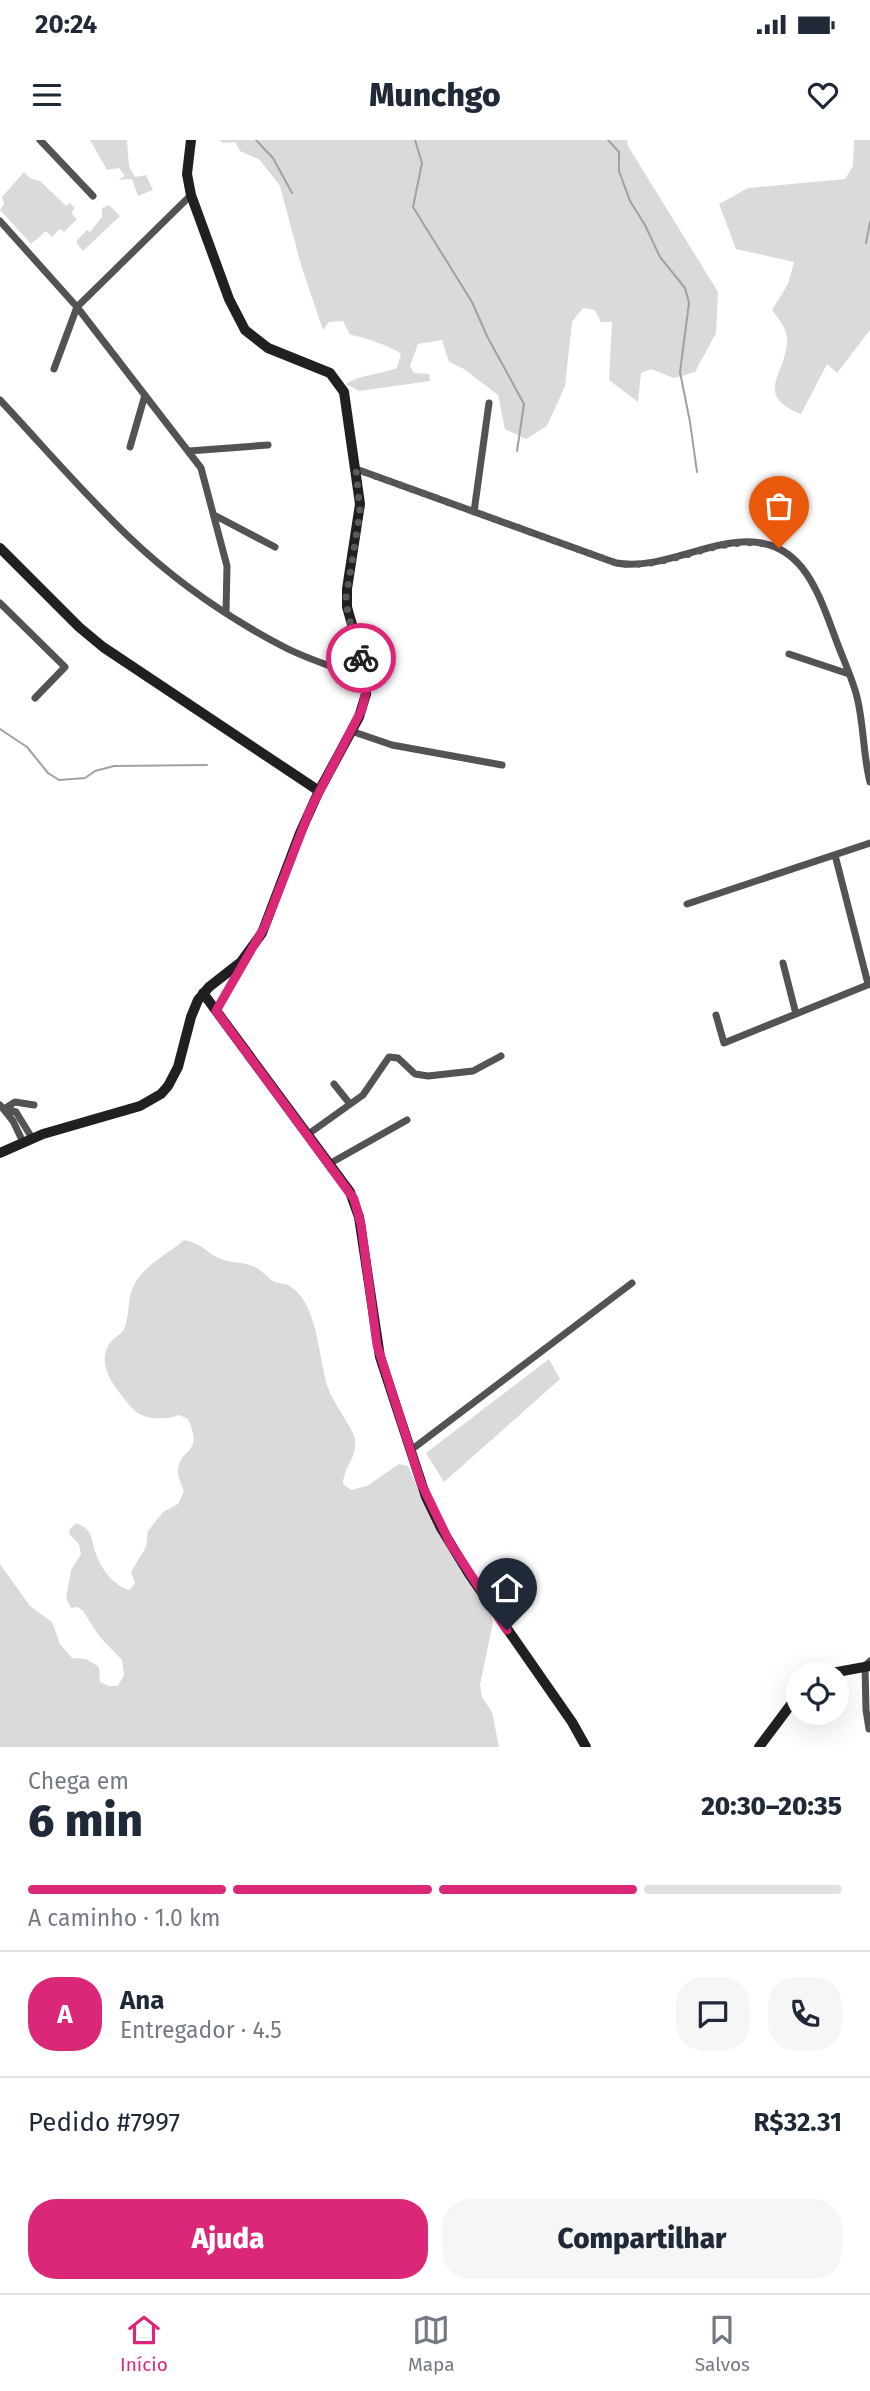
<!DOCTYPE html>
<html lang="pt">
<meta charset="utf-8">
<style>
body{margin:0;font-family:"Fira Sans",sans-serif;background:#f6f6f7;color:#1f2937;height:100vh;display:flex;flex-direction:column;font-size:26px;white-space:nowrap}
*{box-sizing:border-box;margin:0}
p{font-size:23px;color:#747a83}
.icon{flex:none;width:38px;height:38px;fill:none;stroke:currentColor;stroke-width:2;stroke-linecap:round;stroke-linejoin:round}
.map{position:relative;height:1607px;overflow:hidden}
.drawer{display:flex;flex-direction:column;background:#fff;flex:1}
.drawer>*{flex:none}
.fabs{position:absolute;left:786px;top:1522px;display:grid;gap:14px}
.fabs a{display:grid;place-items:center;width:63px;height:63px;border-radius:50%;background:#fff;box-shadow:0 7px 28px #0002;font-size:35px}
.pin{position:absolute;display:grid;place-items:center;width:60px;height:60px;color:#fff;margin:-72px -30px;border-radius:50% 50% 50% 0;rotate:-45deg;box-shadow:0 0 7px #0007}
.pin .icon{rotate:45deg}
.courier{position:absolute;display:grid;place-items:center;width:70px;height:70px;margin:-35px;border:5px solid #db2777;border-radius:50%;background:#fff;color:#222;box-shadow:0 2px 9px #0007}
.summary em{font-style:normal;font-weight:800}
.summary div{display:flex;flex-direction:column-reverse}
.summary{display:flex;align-items:center;justify-content:space-between;height:119px;padding:0 28px}
h1{font-size:46px;font-weight:800;line-height:52px}
.bar{display:grid;grid-template-columns:repeat(4,1fr);gap:10px 7px;align-content:center;height:84px;padding:0 28px}
.bar i{height:9px;border-radius:5px;background:#e0e1e3}
.bar .current{background:#db2777}
.bar p{grid-column:span 4}
.line{display:flex;align-items:center;gap:18px;padding:0 28px;border-top:2px solid #e0e1e3}
.line div{flex:1}
.round{display:grid;place-items:center;flex:none;width:74px;height:74px;border-radius:28px;background:#f6f6f7}
.cta{display:flex;gap:14px;margin-top:auto;padding:14px 28px}
.cta a{flex:1;height:80px;border-radius:28px;background:#db2777;color:#fff;font-size:28px;font-weight:800;line-height:80px;text-align:center}
.cta a+a{background:#f6f6f7;color:#1f2937}
.status{display:flex;justify-content:space-between;align-items:center;height:49px;padding:0 35px;background:#fff;direction:ltr}
.status svg{height:19px;fill:currentColor}
header{display:flex;justify-content:space-between;align-items:center;height:91px;padding:0 28px;background:#fff;font-size:32px;font-weight:800}
.tab-bar{display:flex;justify-content:space-around;align-items:center;height:98px;border-top:2px solid #e0e1e3;background:#fff;font-size:19px;color:#747a83}
.tab-bar a{display:grid;justify-items:center;gap:4px}
.tab-bar .current{color:#db2777}
.map>svg:first-child{display:block}
.green{fill:#dadada}
.lines{fill:none;stroke-linecap:round;stroke-linejoin:round}
.stream{stroke:#a1a1a1;stroke-width:2}
.street{stroke:#535353;stroke-width:7}
.secondary{stroke:#202020;stroke-width:10}
.done{stroke:#595959;stroke-width:7;stroke-dasharray:0 12.6}
.route{stroke:#db2777;stroke-width:9}
</style>
<div class="status"><b>20:24</b><svg viewBox="0 0 49 12"><path d="M0 12V9h3v3zM5 12V6h3v6zM10 12V3h3v9zM15 12V0h3v12zM26 1h20v11H26zM47 4h2v5h-2z"/></svg></div>
<header><svg class="icon" aria-label="menu" viewBox="0 0 24 24"><path d="M4 6h16M4 12h16M4 18h16"/></svg>Munchgo<svg class="icon" aria-label="heart" viewBox="0 0 24 24"><path d="M12 20l-8-8c-3-5 5-10 8-4 3-6 11-1 8 4z"/></svg></header>
<div class="map">
<svg width="870" height="1607" viewBox="0 0 870 1607">
<rect width="100%" height="100%" fill="#fff"/>
<path class="green" d="M90 0H127L129 26 135 37 146 35 153 50 138 56 132 39 118 40 125 36 119 28 107 30Z
M219 0H627L628 6 718 152 716 193 695 232 674 238 651 229 641 233 638 262 609 240 612 182H601L595 170 583 168 572 182 565 246 547 286 526 299 505 289 498 255 464 229 449 222 442 200 418 204 410 226 414 233 429 234 430 241 359 251 346 244C361 234 379 235 397 228L401 214C395 208 359 195 350 195L343 181 329 182 323 190 301 125 280 46 260 20 240 11 235 2 223 3Z
M854 0H870V190L837 233 827 224 801 274C751 254 788 233 787 199 787 188 778 178 772 170L788 144 794 122 736 109 719 64 748 48 845 39 853 26Z
M24 32 30 38 40 41 66 66 70 63 75 68 71 73 77 79 64 92 60 89 52 97 46 91 31 104 0 70 4 64 2 57Z
M109 65 120 76 83 111 77 104V100L87 90 90 92 102 77V68Z
M184 1100C202 1103 206 1113 221 1119 231 1123 242 1122 252 1126 261 1129 266 1136 273 1141 278 1144 284 1143 288 1145 319 1162 318 1219 328 1248 332 1261 354 1290 355 1299 357 1320 344 1325 343 1344L351 1350 367 1346 399 1324 408 1326 429 1375 490 1470 493 1482 480 1545 482 1557 492 1572 499 1607H0V1424L30 1466 52 1482 60 1504 72 1518 86 1519 99 1527 100 1542 109 1546H118L124 1535 122 1520 99 1496 83 1471 78 1467 71 1468 66 1458 71 1430 81 1414 79 1404 70 1395 69 1390 76 1383C93 1389 91 1399 96 1414 101 1429 115 1447 130 1450L135 1443 131 1432 146 1407 148 1391 163 1372 178 1364 184 1351C181 1344 177 1336 178 1329 181 1307 204 1314 188 1279L179 1275C163 1281 141 1280 130 1266 116 1248 96 1228 109 1204 113 1198 121 1195 124 1189 130 1176 127 1160 133 1147 143 1125 167 1115 184 1100Z
M549 1219 560 1239 444 1342 426 1313Z"/>
<g class="lines">
<path class="stream" d="M256 0 273 18 292 53
M415 0 422 23 413 67 472 162 487 196 524 264 517 311
M608 0 619 12V31L630 61 645 85 660 117 685 148 689 163 680 232 690 282 697 332
M866 103 870 82
M0 589 27 607 48 633 59 640 85 638 95 631 114 626 207 625"/>
<path class="street" d="M40 0 93 56
M0 81 77 167 201 328 227 426 226 472
M54 229 77 167 191 55
M0 260C43 306 84 354 129 397 175 441 230 479 286 508 312 521 340 529 366 539
M130 307 145 255
M189 311 268 305
M356 329 616 423C660 430 700 404 742 402 802 398 818 452 835 497 842 517 852 537 857 557 864 585 863 615 870 642
M474 372 489 263
M214 375 275 407
M0 463 65 527 35 558
M789 514 849 534
M351 591 392 605 502 625
M835 715 868 844
M687 764 870 703
M783 823 796 874
M216 871 242 823
M716 875 724 903 870 844
M334 944 350 964
M0 965 13 981 23 1002
M4 969 15 962 34 965
M5 969 16 972 32 998
M307 995 363 955 389 917 398 918 415 934 428 936 473 931 501 916
M329 1024 407 980
M411 1310 632 1143
M869 1589 866 1570 865 1526 870 1521"/>
<path class="secondary" d="M0 408 79 487 103 507 319 651
M203 853 350 1052 359 1077 380 1217 426 1357 441 1388 469 1434 572 1582 586 1607
M0 1013 43 994 140 966 161 954 168 946 178 927 191 877 198 860 209 847 241 822 262 793 300 693 319 651 359 577 366 554 365 530 347 467V449L360 364 344 252 330 233 268 208 245 190 229 159 191 55 187 34 191 0
M821 1535 870 1526
M759 1607 798 1555"/>
</g>
<g class="lines">
<path class="done" d="M361 518 348 474 346 458 360 372 356 329 616 423C672 433 723 388 779 408"/>
<path class="route" d="M361 518 367 547 362 569 310 670 265 786 216 871 354 1059 361 1084 377 1205 421 1343 450 1403 507 1490"/>
</g>
</svg>
<div class="fabs">
<a><svg class="icon" aria-label="locate" viewBox="0 0 24 24"><circle cx="12" cy="12" r="6"/><path d="M12 2v4M12 18v4M2 12h4M18 12h4"/></svg></a>
</div>
<div class="pin" style="left:779px;top:408px;background:#ea580c"><svg class="icon" aria-label="bag" viewBox="0 0 24 24"><path d="M5 8h14l-1 12H6zM9 8a3 3 0 0 1 6 0"/></svg></div>
<div class="pin" style="left:507px;top:1490px;background:#1f2937"><svg class="icon" aria-label="home" viewBox="0 0 24 24"><path d="M3 11l9-7 9 7M6 9v11h12V9"/></svg></div>
<div class="courier" style="left:361px;top:518px"><svg class="icon" aria-label="bike" viewBox="0 0 24 24"><circle cx="6" cy="16" r="4"/><circle cx="18" cy="16" r="4"/><path d="M6 16l4-8h5l3 8M10 8l3 8H6M13 5h3"/></svg></div>
</div>
<section class="drawer">
<div class="summary"><div><h1>6 min</h1><p>Chega em</p></div><em>20:30–20:35</em></div>
<div class="bar"><i class="current"></i><i class="current"></i><i class="current"></i><i></i><p>A caminho · 1.0 km</p></div>
<div class="line" style="height:126px"><b class="round" style="background:#db2777;color:#fff">A</b><div><b>Ana</b><p>Entregador · 4.5</p></div><a class="round"><svg class="icon" aria-label="chat" viewBox="0 0 24 24"><path d="M4 5h16v11H9l-5 4z"/></svg></a><a class="round"><svg class="icon" aria-label="phone" viewBox="0 0 24 24"><path d="M5 4h4l2 5-3 2q2 4 5 5l2-3 5 2v4C11 20 4 13 5 4z"/></svg></a></div>
<div class="line" style="height:91px"><div>Pedido #7997</div><b>R$32.31</b></div>
<div class="cta"><a>Ajuda</a><a>Compartilhar</a></div>
</section>
<nav class="tab-bar">
<a class="current"><svg class="icon" aria-label="home" viewBox="0 0 24 24"><path d="M3 11l9-7 9 7M6 9v11h12V9"/></svg>Início</a>
<a><svg class="icon" aria-label="map" viewBox="0 0 24 24"><path d="M3 6l6-2 6 2 6-2v14l-6 2-6-2-6 2zM9 4v14M15 6v14"/></svg>Mapa</a>
<a><svg class="icon" aria-label="saved" viewBox="0 0 24 24"><path d="M7 4h10v16l-5-4-5 4z"/></svg>Salvos</a>
</nav>
